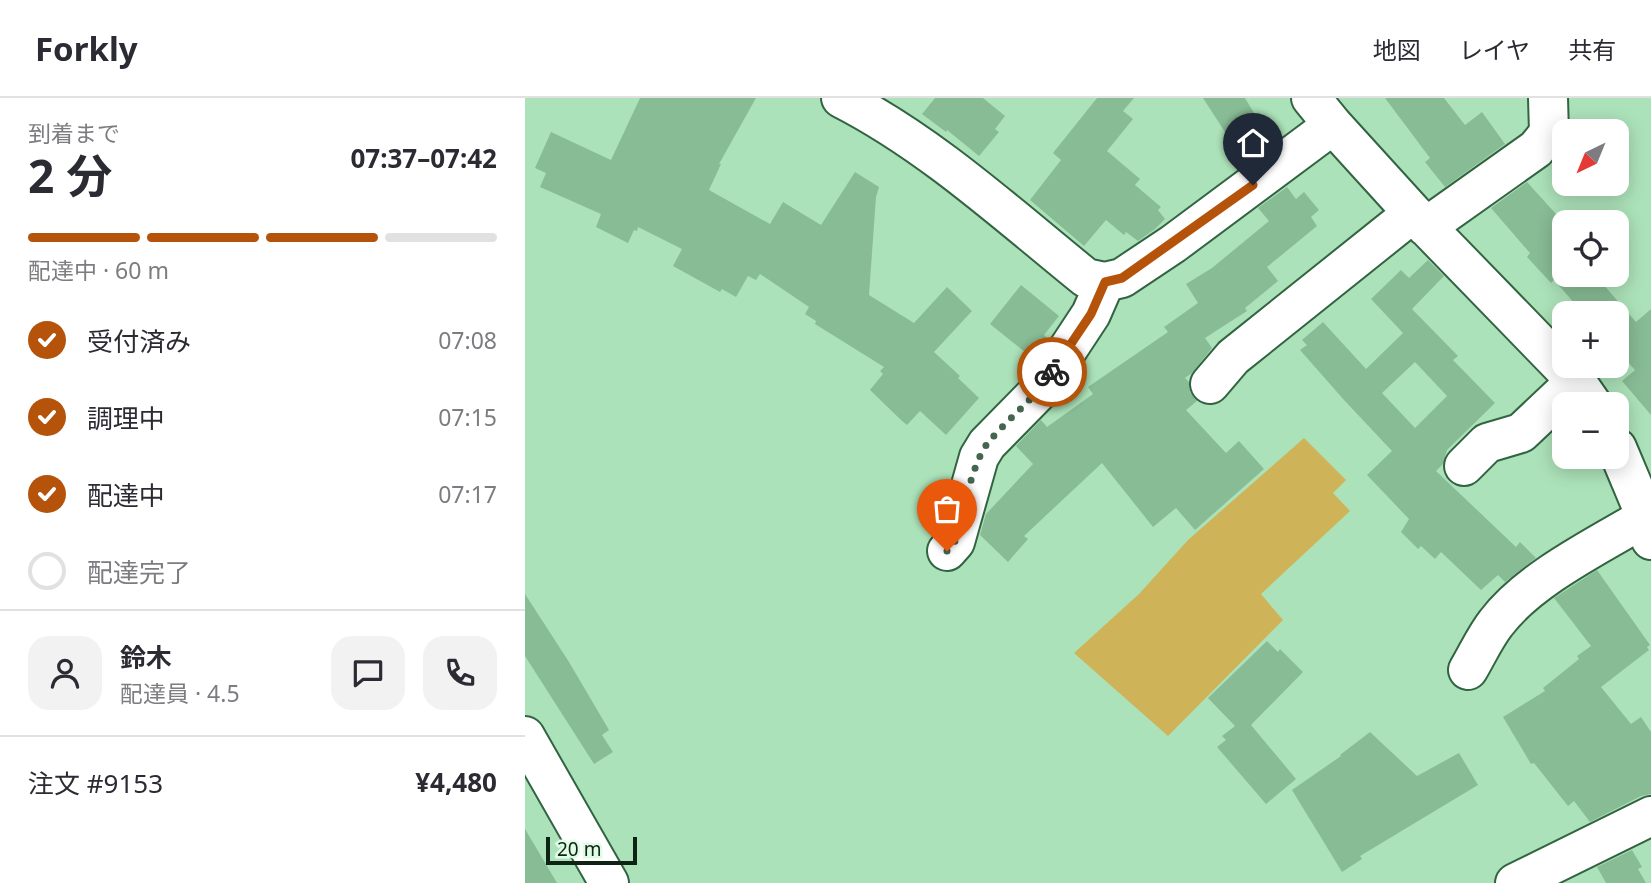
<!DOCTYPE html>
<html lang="ja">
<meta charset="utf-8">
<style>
body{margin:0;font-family:"Noto Sans","Noto Sans JP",sans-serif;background:#f2f2f3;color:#2b2b33;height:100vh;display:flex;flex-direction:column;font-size:26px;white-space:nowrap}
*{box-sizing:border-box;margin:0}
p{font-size:23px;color:#7c7c81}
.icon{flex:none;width:38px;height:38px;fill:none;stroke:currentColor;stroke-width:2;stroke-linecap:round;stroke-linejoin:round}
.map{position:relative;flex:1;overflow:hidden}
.sheet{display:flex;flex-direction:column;background:#fff;width:525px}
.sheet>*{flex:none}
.needle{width:46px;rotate:223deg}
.buttons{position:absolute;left:1027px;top:21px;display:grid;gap:14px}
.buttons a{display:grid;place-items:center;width:77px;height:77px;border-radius:14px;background:#fff;box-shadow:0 4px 18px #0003;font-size:35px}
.scale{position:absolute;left:21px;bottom:18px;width:91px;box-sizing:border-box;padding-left:7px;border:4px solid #0e2314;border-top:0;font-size:19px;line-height:24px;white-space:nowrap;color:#0e2314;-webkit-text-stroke:5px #e0fbe6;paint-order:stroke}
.pin{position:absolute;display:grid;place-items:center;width:60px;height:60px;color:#fff;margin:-72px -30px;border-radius:50% 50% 50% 0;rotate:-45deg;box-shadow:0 0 7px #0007}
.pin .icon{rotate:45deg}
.courier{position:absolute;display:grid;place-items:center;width:70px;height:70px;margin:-35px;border:5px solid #b45309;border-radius:50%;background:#fff;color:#222;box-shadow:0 2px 9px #0007}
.summary em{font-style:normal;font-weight:700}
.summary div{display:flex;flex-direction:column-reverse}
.summary{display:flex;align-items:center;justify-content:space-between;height:119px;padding:0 28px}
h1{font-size:46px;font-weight:700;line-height:52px}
.bar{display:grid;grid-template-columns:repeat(4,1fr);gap:10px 7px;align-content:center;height:84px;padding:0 28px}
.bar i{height:9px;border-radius:5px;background:#e1e1e2}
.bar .active{background:#b45309}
.bar p{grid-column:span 4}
.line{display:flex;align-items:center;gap:18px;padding:0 28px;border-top:2px solid #e1e1e2}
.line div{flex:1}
.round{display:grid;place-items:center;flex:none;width:74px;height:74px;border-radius:21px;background:#f2f2f3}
ol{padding:0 28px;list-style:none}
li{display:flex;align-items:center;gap:21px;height:77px}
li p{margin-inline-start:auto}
li .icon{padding:7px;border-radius:50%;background:#b45309;color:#fff;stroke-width:4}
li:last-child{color:#7c7c81}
li i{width:38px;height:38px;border:4px solid #e1e1e2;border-radius:50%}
header{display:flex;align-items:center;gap:42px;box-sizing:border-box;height:98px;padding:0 35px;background:#fff;border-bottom:2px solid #e1e1e2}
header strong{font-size:33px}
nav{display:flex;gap:38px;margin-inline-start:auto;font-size:24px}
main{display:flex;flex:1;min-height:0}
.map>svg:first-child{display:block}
.green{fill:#cfb358}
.building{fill:#88bc95;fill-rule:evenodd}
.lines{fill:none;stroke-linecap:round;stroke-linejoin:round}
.minor-casing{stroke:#326441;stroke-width:42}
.minor{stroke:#fff;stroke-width:38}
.done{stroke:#45664e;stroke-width:7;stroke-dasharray:0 12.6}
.route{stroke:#b45309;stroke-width:9}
</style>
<header>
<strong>Forkly</strong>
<nav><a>地図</a><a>レイヤ</a><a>共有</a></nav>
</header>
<main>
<section class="sheet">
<div class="summary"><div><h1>2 分</h1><p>到着まで</p></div><em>07:37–07:42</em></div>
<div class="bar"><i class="active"></i><i class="active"></i><i class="active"></i><i></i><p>配達中 · 60 m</p></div>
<ol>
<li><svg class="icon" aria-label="check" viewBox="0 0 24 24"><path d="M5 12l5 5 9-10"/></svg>受付済み<p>07:08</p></li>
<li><svg class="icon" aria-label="check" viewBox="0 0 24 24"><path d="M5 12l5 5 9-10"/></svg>調理中<p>07:15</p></li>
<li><svg class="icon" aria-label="check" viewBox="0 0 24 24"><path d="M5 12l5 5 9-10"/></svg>配達中<p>07:17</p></li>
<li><i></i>配達完了</li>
</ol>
<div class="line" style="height:126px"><a class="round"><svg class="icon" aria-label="person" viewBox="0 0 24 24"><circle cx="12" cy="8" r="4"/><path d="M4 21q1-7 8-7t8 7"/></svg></a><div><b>鈴木</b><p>配達員 · 4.5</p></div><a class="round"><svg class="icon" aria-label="chat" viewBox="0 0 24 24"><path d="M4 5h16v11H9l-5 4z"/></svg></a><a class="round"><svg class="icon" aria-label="phone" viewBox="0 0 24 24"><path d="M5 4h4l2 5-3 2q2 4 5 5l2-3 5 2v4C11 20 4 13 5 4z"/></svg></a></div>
<div class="line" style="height:91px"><div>注文 #9153</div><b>¥4,480</b></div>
</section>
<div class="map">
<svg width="1126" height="785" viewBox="0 0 1126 785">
<rect width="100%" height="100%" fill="#ace2b9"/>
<path class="green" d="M779 340 821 382 808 395 825 413 736 496 758 522 643 638 549 555 614 496 663 442Z"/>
<path class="building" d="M115 0H231L194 66H196L184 92 245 126 258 104 296 127 330 74 354 89 351 99 344 197 389 225 422 189 447 213 409 254 435 278 433 280 454 300 421 337 395 313 382 327 376 322 345 292 358 276 355 273 359 269 290 226 291 223 280 216 284 209 235 176 231 182 223 178 211 199 197 191 195 194 148 168 157 151 113 129 112 133 109 132 103 145 71 129 76 116 15 89 21 75 10 70 26 34 86 62Z
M410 0H458L480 18 470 31 474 34 454 58 422 32 421 34 397 16Z
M572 0H609L598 13 608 21 582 53 615 81 610 87 636 109 633 112 640 121 630 131 613 143 601 134 599 137 581 122 559 148 505 102 536 62 528 55Z
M678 0H720L747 45 720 65Z
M860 0H919L940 27 957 14 980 46 920 89 900 64 905 60Z
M1002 84 1040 126V172L1034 177H1070L1111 224 1126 211V317L1097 283 1110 272 1092 252V215H1058L1029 182 1026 185 1002 159 1005 155 966 110Z
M762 89 771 101 779 94 794 112 786 119 792 128 742 169 753 183 720 210 722 213 680 240 687 250 667 275 660 280 664 284 665 294 672 303 661 312 701 355 714 343 739 371 670 432 651 410 628 429 577 365 499 438 503 441 483 464 455 437 461 416 508 366 491 348 516 322 522 329 568 296 563 289 643 234 639 229 673 205 661 186 687 170 744 123 733 110Z
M903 162 919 178 887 211 933 258 928 262 970 305 922 352 918 366 911 373 991 449 995 444 1011 460 980 484 973 477 956 492 916 454 910 461 896 448 893 451 876 434 884 421 842 377 867 353 819 302 775 252 782 247 777 242 798 224 841 271 878 235 846 201 876 172 884 180ZM890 264 922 298 890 330 857 295Z
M496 187 534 218 519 237 523 241 510 262 465 226Z
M1072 472 1125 547 1122 549 1124 552 1076 589 1106 626 1116 619 1126 634V696L1116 698 1065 724 1049 703 1043 708 1009 665 1006 666 978 619 1020 593 1018 590 1054 561 1052 558 1066 548 1029 500Z
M0 496 44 564 84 632 77 637 88 654 69 666 0 558Z
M742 543 753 554 755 551 778 574 726 627 771 681 741 706 692 649 701 642 697 638 710 628 683 600Z
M845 634 892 678 934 655 953 687 835 758 837 761 817 774 767 692 816 658 815 657Z
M0 731 32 785H0Z
M1107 752 1117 769 1113 771 1121 785H1081L1072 769Z"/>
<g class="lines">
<g class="minor-casing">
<path id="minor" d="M316 0C406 46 483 117 561 180L580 184 597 180 648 146 808 27
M786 0 808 27 888 115 1051 283 1067 306
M901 129 1011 51 1024 35 1023 0
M685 286 708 259 888 115
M1092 350 1121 419 1126 442
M939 368 962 345 996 335 1051 283
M422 453 430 444 454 359 462 346 518 289 566 216 580 184
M943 572C952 557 960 539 971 525 1004 481 1074 447 1121 419
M0 638 84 785
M990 785 1126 718"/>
</g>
<use href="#minor" class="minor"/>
</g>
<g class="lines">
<path class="done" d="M422 453 430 443C437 418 447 366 462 346 482 321 509 302 527 274"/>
<path class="route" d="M527 274 566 216 580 184 597 180 728 87"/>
</g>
</svg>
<div class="buttons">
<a><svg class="needle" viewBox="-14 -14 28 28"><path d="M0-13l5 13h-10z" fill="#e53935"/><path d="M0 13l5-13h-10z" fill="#7c7c81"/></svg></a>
<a><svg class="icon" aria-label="locate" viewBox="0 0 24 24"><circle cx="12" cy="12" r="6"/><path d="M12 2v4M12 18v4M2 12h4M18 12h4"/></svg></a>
<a>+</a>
<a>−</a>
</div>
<div class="scale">20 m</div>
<div class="pin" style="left:422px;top:453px;background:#ea580c"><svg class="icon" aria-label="bag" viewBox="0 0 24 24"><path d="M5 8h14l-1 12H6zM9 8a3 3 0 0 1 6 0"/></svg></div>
<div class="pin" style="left:728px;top:87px;background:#1f2937"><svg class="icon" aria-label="home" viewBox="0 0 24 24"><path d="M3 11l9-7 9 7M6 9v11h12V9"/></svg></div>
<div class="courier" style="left:527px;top:274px"><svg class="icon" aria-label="bike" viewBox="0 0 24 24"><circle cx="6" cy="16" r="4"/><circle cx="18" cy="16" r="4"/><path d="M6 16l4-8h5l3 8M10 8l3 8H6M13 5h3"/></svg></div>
</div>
</main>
